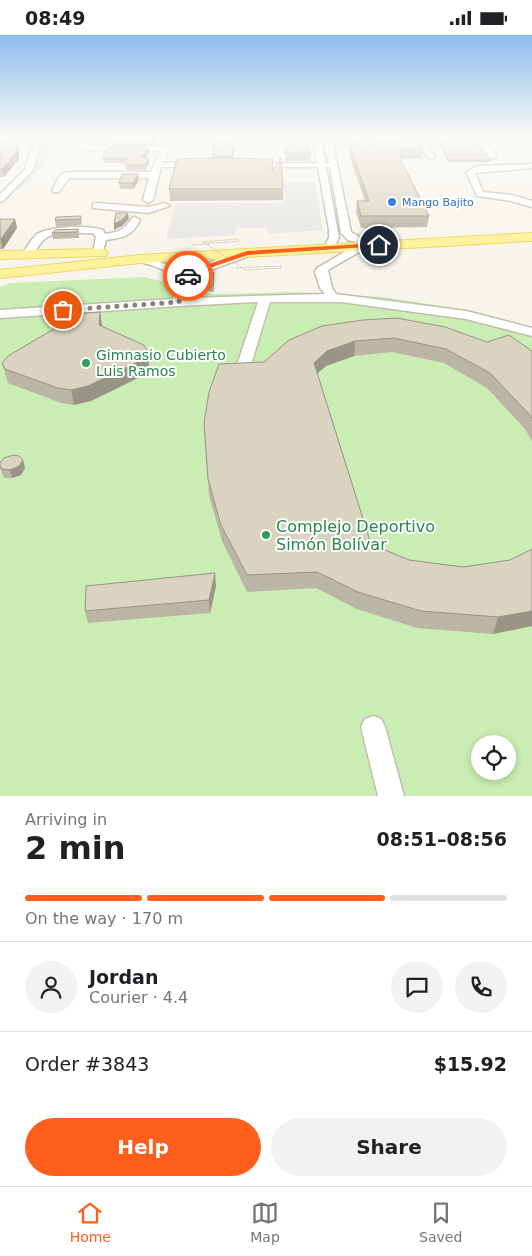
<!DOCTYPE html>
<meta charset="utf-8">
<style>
body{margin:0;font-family:"DejaVu Sans",sans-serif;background:#f2f2f2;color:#202124;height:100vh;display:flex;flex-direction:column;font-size:19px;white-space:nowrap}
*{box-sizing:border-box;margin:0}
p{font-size:16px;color:#757577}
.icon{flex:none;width:28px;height:28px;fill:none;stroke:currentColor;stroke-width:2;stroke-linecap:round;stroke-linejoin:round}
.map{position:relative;height:761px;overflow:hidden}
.panel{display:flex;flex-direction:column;background:#fff;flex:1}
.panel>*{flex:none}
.fabs{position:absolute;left:471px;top:700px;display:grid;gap:10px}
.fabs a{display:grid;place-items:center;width:45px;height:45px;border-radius:50%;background:#fff;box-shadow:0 2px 8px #0003;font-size:25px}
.pin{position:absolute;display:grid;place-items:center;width:42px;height:42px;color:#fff;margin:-21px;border:2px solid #fff;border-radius:50%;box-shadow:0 1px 5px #0007}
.courier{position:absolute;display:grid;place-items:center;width:50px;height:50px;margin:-25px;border:4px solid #ff5f1a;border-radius:50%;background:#fff;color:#222;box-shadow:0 1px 6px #0007}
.summary em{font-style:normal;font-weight:700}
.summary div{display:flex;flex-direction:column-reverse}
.summary{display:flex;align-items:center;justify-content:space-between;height:85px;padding:0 25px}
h1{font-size:32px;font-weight:700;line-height:38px}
.bar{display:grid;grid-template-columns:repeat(4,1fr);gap:8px 5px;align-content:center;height:60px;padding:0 25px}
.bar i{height:6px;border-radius:4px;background:#e0e0e0}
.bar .selected{background:#ff5f1a}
.bar p{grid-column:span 4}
.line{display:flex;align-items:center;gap:12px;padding:0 25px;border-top:1px solid #e0e0e0}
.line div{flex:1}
.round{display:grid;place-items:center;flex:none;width:52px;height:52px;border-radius:26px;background:#f2f2f2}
.button{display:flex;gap:10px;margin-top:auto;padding:10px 25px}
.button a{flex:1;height:58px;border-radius:30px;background:#ff5f1a;color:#fff;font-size:20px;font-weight:700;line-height:58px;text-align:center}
.button a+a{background:#f2f2f2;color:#202124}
.status{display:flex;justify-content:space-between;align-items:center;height:35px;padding:0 25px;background:#fff;direction:ltr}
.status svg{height:14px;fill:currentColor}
.tab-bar{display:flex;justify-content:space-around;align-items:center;height:70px;border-top:1px solid #e0e0e0;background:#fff;font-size:14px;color:#757577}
.tab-bar a{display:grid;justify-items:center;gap:2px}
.tab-bar .selected{color:#ff5f1a}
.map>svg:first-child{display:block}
.green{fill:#c9edb2;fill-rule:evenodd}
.parking{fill:#e8e7e3}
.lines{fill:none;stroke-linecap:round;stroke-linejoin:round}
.minor-casing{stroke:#c3bfad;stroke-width:3}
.major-casing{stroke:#edd863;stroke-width:2}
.path{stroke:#c6be9d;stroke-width:1;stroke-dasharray:1 1;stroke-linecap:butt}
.minor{fill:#fff;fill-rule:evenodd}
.major{fill:#fff29c;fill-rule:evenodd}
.path-bridge{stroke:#c6be9d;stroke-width:1;stroke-dasharray:1 1;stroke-linecap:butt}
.wall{fill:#bbb5a5}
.shaded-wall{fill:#989486}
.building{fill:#d9d3c0;stroke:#989486}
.route{fill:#ff5f1a}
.done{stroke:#888477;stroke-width:5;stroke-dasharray:0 9}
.shop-dot{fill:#3f7fe0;stroke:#fff;stroke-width:2}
.leisure-dot{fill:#2e9e5b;stroke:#fff;stroke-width:2}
.labels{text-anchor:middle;stroke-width:4;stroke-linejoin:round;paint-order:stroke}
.far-shop-label{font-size:11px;fill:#366cbe;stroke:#fff;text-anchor:start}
.leisure-label{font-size:14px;fill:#27864d;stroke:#fff;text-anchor:start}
.near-leisure-label{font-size:16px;fill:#27864d;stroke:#fff;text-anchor:start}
</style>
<div class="status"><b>08:49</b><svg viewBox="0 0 49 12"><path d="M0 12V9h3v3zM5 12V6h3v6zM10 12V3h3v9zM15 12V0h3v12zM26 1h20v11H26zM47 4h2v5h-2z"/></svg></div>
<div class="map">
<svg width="532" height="761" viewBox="0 0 532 761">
<rect width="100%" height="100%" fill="#f7f5eb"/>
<path class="green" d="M145 242 212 259 295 257 384 262 473 276 532 292V761H0V252L10 248ZM480 709H508V736H480Z"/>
<path class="parking" d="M43 101H56L44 130 21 155 14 154 34 133Z
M283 147H315L323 195 267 199V193H237L235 200 166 204 175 168H285Z"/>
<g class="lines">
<g class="minor-casing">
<path id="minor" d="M35 101H43L33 135 3 166 0 167V159L25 134Z
M85 101 92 102 89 111 163 112 169 101H178L173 105 163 128H195L199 130 195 132H161L153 165 148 168 143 165 149 143H69L59 157H53L52 155 60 140 67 137H151L160 116 84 115 80 113Z
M312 101H320L325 128H329L323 101H331L332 105 383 104 382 101H390L392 106 388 108 333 109 351 197 367 206 364 208 367 211 366 213 328 235 332 253 336 259 466 276 532 293V301L466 284 341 267H270L250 333 243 337 236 333 258 267 179 271 0 283V275L173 264C174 258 176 249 173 243 167 233 147 229 136 226L135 224 140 221 168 230 182 241C193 234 240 213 251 216L252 218 251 220C228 230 204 234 186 250L185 263 325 259 320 253 315 237 317 233 360 208 348 205 341 198 330 132H326L339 203 335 210 331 211 326 208 329 203V195L318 132H253L249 130 253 128H317Z
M415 101H423L435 121 434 123H428Z
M473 101H481L496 121 495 123H489Z
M532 129V133L475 138 483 157 512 160 532 166V172L511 166 477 161 466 137 477 131Z
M96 168 148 172 165 168 170 171 148 178 93 173V169Z
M135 182 140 185C133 201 122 203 106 205L102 220H94L93 218 96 202 93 198C79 199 57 195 46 203 38 208 36 220 27 222L22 219C26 213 31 205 36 200 47 191 90 190 103 195L105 199C119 197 124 195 132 183Z
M373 681 381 684 385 692 404 761H378L361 692 365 684Z"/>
</g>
<g class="major-casing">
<path id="major" d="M532 198V206L140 228 0 243V235L140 220Z
M101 214 106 215 108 218 106 221 0 224V216Z"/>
</g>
<path class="path" d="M192 210 239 206 238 204 203 207
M236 233 281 231 282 233 246 235"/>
<use href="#minor" class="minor"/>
<use href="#major" class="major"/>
<path class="path-bridge" d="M203 207 246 235"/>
</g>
<path class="wall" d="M0 101H14L13 105 19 113V124L4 142H0Z
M112 101 155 102 156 107 154 110 111 109V104Z
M261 101H275V106H261Z
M349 101H366L368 109 405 106 403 101H418L423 114 422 123 401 124V126L429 181 427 192 361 193 356 177 357 166H365L349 120 351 103H349Z
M304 103 311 118 310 126H285V118Z
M439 104 491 125 490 127H448L438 106Z
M213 107 234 112V119L232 124 273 136 283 154V165L170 166 169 154 213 123Z
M148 112 149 118 145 123H149V128L145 135H126V128H104L103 123Z
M139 145 133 154H120L119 148Z
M81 181 82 187 81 190 56 192 55 185Z
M0 184H15L17 193 3 214H0Z
M78 194 79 200V203L53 204 52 198Z
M214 237V257L201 255 198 245V238Z
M100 277 102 291 148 317 149 331 146 339 91 366 74 370 61 368 8 348 2 328Z
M322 291 487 307 532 316V406L525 394 487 353 444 328 392 317 354 321 326 331 317 339 371 509 409 525 463 532 510 525 532 514V591L493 599 417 593 357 574 316 553 247 557 222 506 209 460 204 388 264 327Z
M0 428 25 433 21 440 12 443H4L0 433Z
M216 551 210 578 88 588 85 576Z"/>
<path class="shaded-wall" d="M11 101H14L12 113 11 105Z
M155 102 156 107 154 110 153 105Z
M17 105 19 113V124L4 142 2 134Z
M148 112 149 118 142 128 141 123Z
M234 113V119L231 126V121Z
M149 123V128L145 135V130Z
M138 139 139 145 133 154V148Z
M128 178 129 184 122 191 114 195V189Z
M15 184 17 193 3 214 1 204Z
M100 277 102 291 99 290Z
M355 306 354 321 326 331 313 342 314 328 327 316Z
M148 317 149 331 146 339 91 366 74 370 71 355Z
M23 425 25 433 21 440 12 443 10 435Z
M215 538 216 551 210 578 209 565Z
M532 576V591L493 599 498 582Z"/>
<path class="building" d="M0 101H11V105H17V116L2 134H0Z
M112 101H130L129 102H155L153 105 111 104Z
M295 101H304V103L311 118H285Z
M351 101H366L368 109 410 105 408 101H418L423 114 401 115V126L429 181H361L357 166H369L350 111 354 110Z
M472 103 491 125H448L439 104Z
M213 107H234L231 113H234L231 121H213Z
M107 112H148L141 123H149L145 130H125L127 123H103Z
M212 123 273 124 272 137 281 123 283 154H169L177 124Z
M122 139H138L133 148H119Z
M116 178H128L122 185 114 189Z
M81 181 80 184 55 185 56 182Z
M0 184H15L1 204H0Z
M78 194V197L52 198 55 195Z
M214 237 213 250 201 248 198 238Z
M100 277 99 290 144 310 148 317 144 324 88 351 71 355 58 353 5 334 2 328 8 321 57 292 59 280Z
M397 283 445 292 487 307 509 300 532 316V383L529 379 490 338 446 314 394 303 355 306 327 316 314 328 371 509 409 525 463 532 510 525 532 514V576L498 582 421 576 358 557 317 537 247 540 221 490 208 444 204 388 209 357 219 329 264 327 289 305 322 291 363 285Z
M13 420 19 421 23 425 19 431 10 435 2 434 0 431V428L4 423Z
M215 538 209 565 85 576 86 551Z"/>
<linearGradient id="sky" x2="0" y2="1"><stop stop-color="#8dbcee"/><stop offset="0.49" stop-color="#fbfaf6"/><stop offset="1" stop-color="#fbfaf6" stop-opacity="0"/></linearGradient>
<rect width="532" height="208" fill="url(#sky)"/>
<path class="route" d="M379 208 381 211 248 220 198 237 190 242 185 241 194 234 247 216Z"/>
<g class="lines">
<path class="done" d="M63 275 179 267 180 249 188 241"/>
</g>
<circle class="shop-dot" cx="392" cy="167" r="5"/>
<g class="leisure-dot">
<circle cx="86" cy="328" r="5"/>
<circle cx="266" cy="500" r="5"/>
</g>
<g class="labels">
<g class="far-shop-label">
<text x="402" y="171">Mango Bajito</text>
</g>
<g class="leisure-label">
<text x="96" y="325">Gimnasio Cubierto<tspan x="96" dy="16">Luis Ramos</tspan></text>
</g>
<g class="near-leisure-label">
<text x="276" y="497">Complejo Deportivo<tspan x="276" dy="18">Simón Bolívar</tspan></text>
</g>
</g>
</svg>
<div class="fabs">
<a><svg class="icon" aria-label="locate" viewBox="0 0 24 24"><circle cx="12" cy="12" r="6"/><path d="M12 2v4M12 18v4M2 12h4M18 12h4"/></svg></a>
</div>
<div class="pin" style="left:63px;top:275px;background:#ea580c"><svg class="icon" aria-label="bag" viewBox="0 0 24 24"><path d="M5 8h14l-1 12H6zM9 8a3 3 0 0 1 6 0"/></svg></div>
<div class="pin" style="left:379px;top:210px;background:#1f2937"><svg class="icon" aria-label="home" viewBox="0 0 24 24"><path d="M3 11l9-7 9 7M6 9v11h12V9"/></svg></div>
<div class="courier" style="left:188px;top:241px"><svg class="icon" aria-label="car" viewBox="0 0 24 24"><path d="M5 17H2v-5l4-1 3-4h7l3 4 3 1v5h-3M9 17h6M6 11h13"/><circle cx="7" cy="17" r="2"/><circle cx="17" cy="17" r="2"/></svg></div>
</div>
<section class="panel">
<div class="summary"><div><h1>2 min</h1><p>Arriving in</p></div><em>08:51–08:56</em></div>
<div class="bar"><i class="selected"></i><i class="selected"></i><i class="selected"></i><i></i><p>On the way · 170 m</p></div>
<div class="line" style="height:90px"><a class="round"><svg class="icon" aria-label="person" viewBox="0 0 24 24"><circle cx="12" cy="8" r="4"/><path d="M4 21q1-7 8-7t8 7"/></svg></a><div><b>Jordan</b><p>Courier · 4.4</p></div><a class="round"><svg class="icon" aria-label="chat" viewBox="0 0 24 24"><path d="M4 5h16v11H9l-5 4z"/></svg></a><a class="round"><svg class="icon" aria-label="phone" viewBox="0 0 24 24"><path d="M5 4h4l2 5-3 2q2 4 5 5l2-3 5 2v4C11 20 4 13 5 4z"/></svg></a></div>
<div class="line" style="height:65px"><div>Order #3843</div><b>$15.92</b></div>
<div class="button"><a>Help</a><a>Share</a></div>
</section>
<nav class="tab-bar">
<a class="selected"><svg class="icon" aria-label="home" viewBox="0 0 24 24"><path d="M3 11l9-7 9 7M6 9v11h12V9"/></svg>Home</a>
<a><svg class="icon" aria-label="map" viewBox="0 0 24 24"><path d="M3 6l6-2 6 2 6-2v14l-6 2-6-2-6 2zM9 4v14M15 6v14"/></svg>Map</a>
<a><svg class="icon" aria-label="saved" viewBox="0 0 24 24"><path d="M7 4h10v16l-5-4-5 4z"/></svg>Saved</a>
</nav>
